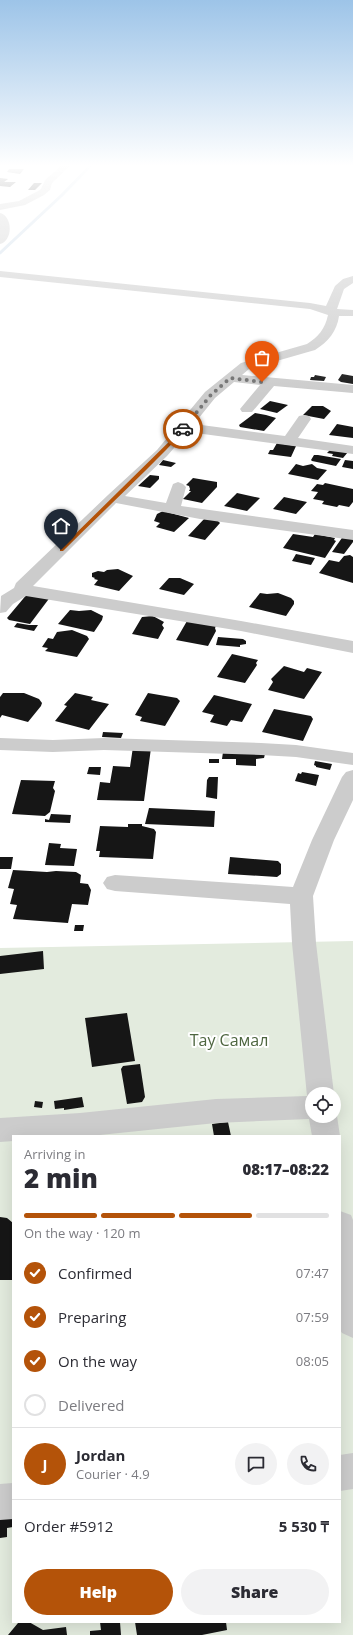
<!DOCTYPE html>
<meta charset="utf-8">
<style>
body{margin:0;font-family:"Open Sans",sans-serif;background:#f2f2f3;color:#2b2b33;height:100vh;display:flex;flex-direction:column;font-size:15px;white-space:nowrap}
*{box-sizing:border-box;margin:0}
p{font-size:13px;color:#7c7c81}
.icon{flex:none;width:22px;height:22px;fill:none;stroke:currentColor;stroke-width:2;stroke-linecap:round;stroke-linejoin:round}
.map{position:relative;flex:1;overflow:hidden}
.side{position:absolute;left:12px;top:1135px;width:329px;height:488px;display:flex;flex-direction:column;background:#fff;border-radius:0px;box-shadow:0 4px 16px #0002}
.side>*{flex:none}
.fabs{position:absolute;left:305px;top:1087px;display:grid;gap:8px}
.fabs a{display:grid;place-items:center;width:36px;height:36px;border-radius:50%;background:#fff;box-shadow:0 4px 16px #0002;font-size:20px}
.pin{position:absolute;display:grid;place-items:center;width:34px;height:34px;color:#fff;margin:-41px -17px;border-radius:50% 50% 50% 0;rotate:-45deg;box-shadow:0 0 4px #0007}
.pin .icon{rotate:45deg}
.courier{position:absolute;display:grid;place-items:center;width:40px;height:40px;margin:-20px;border:3px solid #b45309;border-radius:50%;background:#fff;color:#222;box-shadow:0 1px 5px #0007}
.headline em{font-style:normal;font-weight:800}
.headline div{display:flex;flex-direction:column-reverse}
.headline{display:flex;align-items:center;justify-content:space-between;height:68px;padding:0 12px}
h1{font-size:26px;font-weight:800;line-height:30px}
.bar{display:grid;grid-template-columns:repeat(4,1fr);gap:6px 4px;align-content:center;height:48px;padding:0 12px}
.bar i{height:5px;border-radius:3px;background:#e1e1e2}
.bar .current{background:#b45309}
.bar p{grid-column:span 4}
.line{display:flex;align-items:center;gap:10px;padding:0 12px;border-top:1px solid #e1e1e2}
.line div{flex:1}
.round{display:grid;place-items:center;flex:none;width:42px;height:42px;border-radius:21px;background:#f2f2f3}
ol{padding:0 12px;list-style:none}
li{display:flex;align-items:center;gap:12px;height:44px}
li p{margin-inline-start:auto}
li .icon{padding:4px;border-radius:50%;background:#b45309;color:#fff;stroke-width:4}
li:last-child{color:#7c7c81}
li i{width:22px;height:22px;border:2px solid #e1e1e2;border-radius:50%}
.cta{display:flex;gap:8px;margin-top:auto;padding:8px 12px}
.cta a{flex:1;height:46px;border-radius:24px;background:#b45309;color:#fff;font-size:16px;font-weight:800;line-height:46px;text-align:center}
.cta a+a{background:#f2f2f3;color:#2b2b33}
.map>svg:first-child{display:block}
.green{fill:#e3ebde;fill-rule:evenodd}
.lines{fill:none;stroke-linecap:round;stroke-linejoin:round}
.stream{stroke:#ccdbe9;stroke-width:3}
.building{fill:#161616}
.minor{fill:#ccc;fill-rule:evenodd}
.route{fill:#b45309}
.done{stroke:#787878;stroke-width:4;stroke-dasharray:0 7.2}
.labels{text-anchor:middle;stroke-width:4;stroke-linejoin:round;paint-order:stroke}
.near-park-label{font-size:16px;fill:#4e6640;stroke:#fff}
</style>
<div class="map">
<svg width="353" height="1635" viewBox="0 0 353 1635">
<rect width="100%" height="100%" fill="#fff"/>
<path class="green" d="M353 941V1635H0V948ZM312 1094H334V1116H312ZM13 1136H340V1622H13Z"/>
<g class="lines">
<path class="stream" d="M0 253 62 195 91 165"/>
</g>
<path class="building" d="M9 169H24L20 174 7 172Z
M0 178 8 179 4 182H16L10 187 0 186Z
M34 183H42L35 190H28Z
M342 374 353 376V384L341 382 338 380Z
M315 375 326 377 324 381 310 380 311 377H314Z
M270 401 288 405 277 413 260 409Z
M312 406H323L331 411 324 419 303 415Z
M255 413 266 415 276 418 264 431 240 427 239 425Z
M337 424 353 427V438L329 435Z
M277 443 296 446 291 457 268 454 270 450H273Z
M331 449 348 452 343 458 332 456 333 454 327 453Z
M314 455H318L341 459 336 466 312 461 311 460Z
M163 460 176 463 171 467 159 465Z
M345 460 353 461V469L342 467Z
M296 464 303 466 312 464 317 468 327 470 318 480 288 474Z
M150 475 159 476V479L150 488 138 486Z
M193 478 217 482V487L202 503 183 499 191 491H189L190 489 189 486 186 485Z
M325 483 353 489V502L349 507 339 505 337 507 322 504 324 501 313 499 318 492 311 491 317 484 323 485Z
M237 493 260 498 247 511 224 506Z
M284 497 307 502 296 514 273 509Z
M163 511 189 518 174 532 156 527 160 523 154 521 157 514Z
M205 518 218 521 220 523 205 540 188 536Z
M293 534 313 537 315 534 335 538 334 540 336 541 325 558 283 548Z
M344 535 353 537V542L344 554 332 552Z
M296 554 315 558 311 565 292 561Z
M350 555 353 557V583L319 573 329 560 339 562 344 556Z
M118 569 133 576 119 591 94 585 98 580 94 579 95 578 92 577V573L98 571 104 572 107 570Z
M169 578H180L194 584 184 595 159 589Z
M28 593 51 596 30 624 9 620 7 618Z
M260 593 267 594 278 593 291 598 294 601V604L286 616 249 607Z
M70 610 79 611 91 610 103 616 102 620 94 632 58 624Z
M153 616 164 622 162 625 164 628 158 639 132 634 142 617Z
M187 621 216 626 215 628 216 631 208 646 176 640Z
M17 623 29 625H38L34 631 14 627Z
M72 630 87 636 89 639 77 657 45 651 48 648 42 647 48 638 53 639 57 632Z
M218 637 243 639 246 641V644L240 645V647L216 645Z
M232 654 258 660 256 663 257 665 245 683 217 677Z
M284 666 304 672 307 668 322 672 304 699 268 690 273 682 271 679Z
M3 693H24L39 699 42 703 41 706 28 722 2 715 0 718V697Z
M75 693 93 697 91 700 109 704 89 730 55 721 67 706 64 705Z
M148 693 177 698 180 701 165 726 140 721 142 717 135 715Z
M214 695 252 704 242 722 231 720 227 726 210 722 214 715 202 712Z
M274 709 311 716 313 719 303 741 262 732Z
M103 732 123 733 121 738 102 737Z
M133 747 151 748 144 801 97 800 100 782 110 783 113 766 130 767Z
M223 752 265 754 264 758 256 759V766L236 765V759H222Z
M209 759H219V763H209Z
M315 761 332 764 330 770 316 767V766L314 765Z
M89 767H101L100 775 87 774Z
M302 772 319 775 316 786 295 781 298 773 301 774Z
M209 777H218L217 799 206 797 207 780Z
M21 780 55 781 53 788 55 791 50 812 45 816 12 814Z
M149 808 215 811 214 827 145 824Z
M51 814 71 815 70 823 45 822V819L49 820Z
M128 824H142V826L154 829 156 832 153 859 99 857 100 851H96L100 826 128 827Z
M49 843 61 844 60 848 77 849 74 866 45 865Z
M0 857H13L11 869H0Z
M230 857 278 861 281 864V874L277 877 228 874Z
M13 870 47 872 56 871 76 872 81 875 80 883 88 884 91 890 88 905 72 904 68 923 13 919 17 905 10 904 14 889 8 888Z
M75 925H84L83 931H74Z
M43 951 44 969 0 974V956Z
M127 1013 135 1061 92 1067 85 1018Z
M140 1064 145 1097 142 1102 127 1104 121 1069 123 1066Z
M82 1097 84 1107 64 1110V1108L55 1109 54 1101Z
M35 1101 43 1102 42 1108 34 1107Z
M228 1122 231 1136H214L212 1124Z
M0 1217 7 1218 13 1223V1280H0Z
M13 1515V1527L7 1528V1537L0 1538V1517Z
M29 1622 43 1630 66 1627 67 1635H8L18 1623Z
M100 1622H120L121 1635H90V1631L101 1630Z
M135 1622H226L227 1630 202 1635H137Z"/>
<g class="lines">
<path class="minor" d="M62 165H71L52 183 50 190 44 195 25 205 0 210V204L19 201 38 191 41 189 45 180Z
M0 213C13 216 13 241 0 244Z
M0 271 310 303 326 306 335 286 343 279 353 276V283L344 289 337 309 353 310V316H339C337 331 328 342 315 350L249 369 242 375 353 385V393L274 386 252 412H242L240 409 260 385 234 382 215 398 194 424 285 436 299 416 304 415 309 416 311 419 298 438 353 446V454L188 432 167 456 125 496 166 503 173 484 178 482 183 484 186 487 181 506 353 530V540L200 519 116 503 33 586 241 621 353 641V653L241 631 26 596 13 604 6 612 0 613 1 596 14 588 16 583 108 495 157 450 205 392 241 363 307 344C318 337 325 329 328 315L310 309 0 277Z
M0 738 53 740 104 738 261 743 296 745 353 753V765L296 757 261 755 104 750 53 752 0 750Z
M353 770V800L334 840 313 896 316 943 334 1094H312V1116H334V1110L337 1116 340 1136V1137L312 1136 309 1119 216 1123 90 1136H13V1141L0 1142V1118L80 1113 216 1099 307 1096 292 943 290 904 115 891 107 889 103 883 107 877 115 875 293 887 312 840 342 777 346 772Z
M340 1211 351 1215 353 1220V1338L342 1333 340 1330Z
M353 1453V1489L340 1491V1455Z
M13 1483V1519L0 1520V1484Z"/>
</g>
<linearGradient id="sky" x2="0" y2="1"><stop stop-color="#9dc4e8"/><stop offset="0.42" stop-color="#fff"/><stop offset="1" stop-color="#fff" stop-opacity="0"/></linearGradient>
<rect width="353" height="394" fill="url(#sky)"/>
<path class="route" d="M183 428 185 430C146 472 103 511 63 551H60V549Z"/>
<g class="lines">
<path class="done" d="M183 429 210 396 230 378 262 382"/>
</g>
<g class="labels">
<g class="near-park-label">
<text x="229" y="1046">Тау Самал</text>
</g>
</g>
</svg>
<div class="fabs">
<a><svg class="icon" aria-label="locate" viewBox="0 0 24 24"><circle cx="12" cy="12" r="6"/><path d="M12 2v4M12 18v4M2 12h4M18 12h4"/></svg></a>
</div>
<div class="pin" style="left:262px;top:382px;background:#ea580c"><svg class="icon" aria-label="bag" viewBox="0 0 24 24"><path d="M5 8h14l-1 12H6zM9 8a3 3 0 0 1 6 0"/></svg></div>
<div class="pin" style="left:61px;top:550px;background:#1f2937"><svg class="icon" aria-label="home" viewBox="0 0 24 24"><path d="M3 11l9-7 9 7M6 9v11h12V9"/></svg></div>
<div class="courier" style="left:183px;top:429px"><svg class="icon" aria-label="car" viewBox="0 0 24 24"><path d="M5 17H2v-5l4-1 3-4h7l3 4 3 1v5h-3M9 17h6M6 11h13"/><circle cx="7" cy="17" r="2"/><circle cx="17" cy="17" r="2"/></svg></div>
<section class="side">
<div class="headline"><div><h1>2 min</h1><p>Arriving in</p></div><em>08:17–08:22</em></div>
<div class="bar"><i class="current"></i><i class="current"></i><i class="current"></i><i></i><p>On the way · 120 m</p></div>
<ol>
<li><svg class="icon" aria-label="check" viewBox="0 0 24 24"><path d="M5 12l5 5 9-10"/></svg>Confirmed<p>07:47</p></li>
<li><svg class="icon" aria-label="check" viewBox="0 0 24 24"><path d="M5 12l5 5 9-10"/></svg>Preparing<p>07:59</p></li>
<li><svg class="icon" aria-label="check" viewBox="0 0 24 24"><path d="M5 12l5 5 9-10"/></svg>On the way<p>08:05</p></li>
<li><i></i>Delivered</li>
</ol>
<div class="line" style="height:72px"><b class="round" style="background:#b45309;color:#fff">J</b><div><b>Jordan</b><p>Courier · 4.9</p></div><a class="round"><svg class="icon" aria-label="chat" viewBox="0 0 24 24"><path d="M4 5h16v11H9l-5 4z"/></svg></a><a class="round"><svg class="icon" aria-label="phone" viewBox="0 0 24 24"><path d="M5 4h4l2 5-3 2q2 4 5 5l2-3 5 2v4C11 20 4 13 5 4z"/></svg></a></div>
<div class="line" style="height:52px"><div>Order #5912</div><b>5 530 ₸</b></div>
<div class="cta"><a>Help</a><a>Share</a></div>
</section>
</div>
